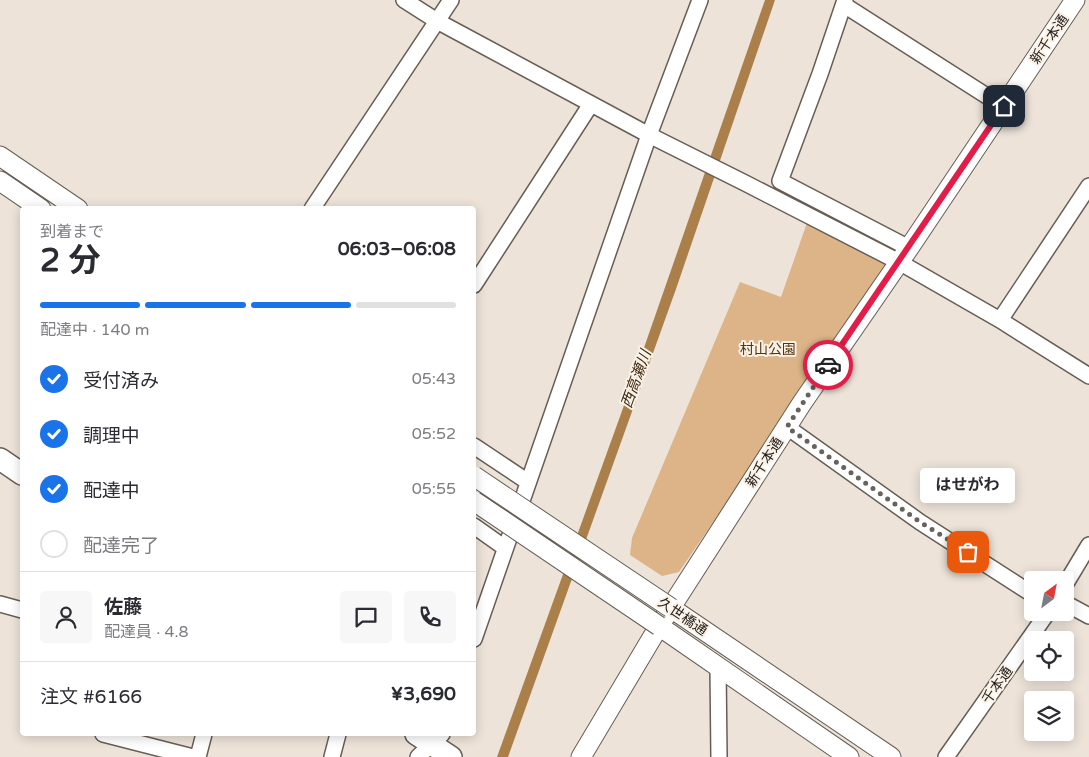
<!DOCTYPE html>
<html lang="ja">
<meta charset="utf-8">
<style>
body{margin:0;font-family:"Varela Round","Noto Sans JP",sans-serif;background:#f7f7f7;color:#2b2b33;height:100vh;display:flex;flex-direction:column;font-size:19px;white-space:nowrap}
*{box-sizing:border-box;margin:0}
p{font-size:16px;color:#7c7c81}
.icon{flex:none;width:28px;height:28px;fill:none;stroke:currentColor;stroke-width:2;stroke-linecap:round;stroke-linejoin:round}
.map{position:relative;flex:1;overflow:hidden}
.drawer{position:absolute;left:20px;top:206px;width:456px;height:530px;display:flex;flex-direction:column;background:#fff;border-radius:5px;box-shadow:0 2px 12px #0003}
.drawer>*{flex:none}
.needle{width:32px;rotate:32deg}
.fabs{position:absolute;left:1024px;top:571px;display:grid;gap:10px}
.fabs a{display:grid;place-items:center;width:50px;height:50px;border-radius:5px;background:#fff;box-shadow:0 2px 12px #0003;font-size:25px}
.pin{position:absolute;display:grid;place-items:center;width:42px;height:42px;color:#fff;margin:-21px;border-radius:10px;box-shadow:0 2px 8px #0006}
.courier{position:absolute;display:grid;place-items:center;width:50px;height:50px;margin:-25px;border:4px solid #e11d48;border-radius:50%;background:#fff;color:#222;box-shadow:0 1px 6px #0007}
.bubble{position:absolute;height:35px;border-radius:5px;background:#fff;box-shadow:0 2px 12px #0003;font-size:16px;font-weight:700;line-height:35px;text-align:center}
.summary em{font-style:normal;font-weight:700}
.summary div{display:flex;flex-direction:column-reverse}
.summary{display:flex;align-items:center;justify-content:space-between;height:85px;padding:0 20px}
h1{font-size:32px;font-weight:700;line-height:38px}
.bar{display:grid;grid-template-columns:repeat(4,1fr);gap:8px 5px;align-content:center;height:60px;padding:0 20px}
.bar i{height:6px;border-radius:4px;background:#e1e1e2}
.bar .active{background:#1a73e8}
.bar p{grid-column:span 4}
.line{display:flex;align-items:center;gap:12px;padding:0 20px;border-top:1px solid #e1e1e2}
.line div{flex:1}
.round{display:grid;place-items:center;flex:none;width:52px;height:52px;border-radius:5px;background:#f7f7f7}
ol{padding:0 20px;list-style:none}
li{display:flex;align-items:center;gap:15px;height:55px}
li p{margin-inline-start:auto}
li .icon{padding:5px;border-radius:50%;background:#1a73e8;color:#fff;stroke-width:4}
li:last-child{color:#7c7c81}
li i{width:28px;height:28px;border:2px solid #e1e1e2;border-radius:50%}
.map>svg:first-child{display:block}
.green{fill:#ddb487}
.water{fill:#ab7f4a}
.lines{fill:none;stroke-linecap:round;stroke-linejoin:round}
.minor-casing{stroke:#665e55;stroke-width:18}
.tertiary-casing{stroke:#665e55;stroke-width:21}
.secondary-casing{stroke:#665e55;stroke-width:24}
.minor{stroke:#fff;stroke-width:15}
.tertiary{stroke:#fff;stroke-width:19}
.secondary{stroke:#fff;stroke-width:21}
.tertiary-bridge-casing{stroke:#665e55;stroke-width:21;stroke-linecap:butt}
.tertiary-bridge{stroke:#fff;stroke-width:19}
.done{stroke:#68625d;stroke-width:5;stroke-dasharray:0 9}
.route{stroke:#e11d48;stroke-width:6}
.labels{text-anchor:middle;stroke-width:4;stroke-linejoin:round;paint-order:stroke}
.street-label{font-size:14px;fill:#211d1a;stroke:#faf1e7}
.park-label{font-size:14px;fill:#543408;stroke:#faf1e7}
.water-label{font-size:15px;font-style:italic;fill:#3f2b13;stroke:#faf1e7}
</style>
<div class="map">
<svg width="1089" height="757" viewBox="0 0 1089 757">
<rect width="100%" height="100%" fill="#ede3d9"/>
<path class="green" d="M808 220 891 262 679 572 662 576 630 555 632 538 740 282 781 297Z"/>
<path class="water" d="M765 0H775L676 289 508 757H497L622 411Z"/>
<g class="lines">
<g class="minor-casing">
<path id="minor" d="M404 0 437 21 649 135 745 183 899 262 1000 320 1089 376
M845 0 820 74 780 181 909 248
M844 5 1004 107
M312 209 451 0
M474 285 591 104
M1000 320 1089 186
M787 427 920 522 1032 594
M474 446 528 482
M474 526 505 548
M1065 585 1089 545
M1065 603 1089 616
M0 604 22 610
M474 639 649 135 700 0
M718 667 719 757
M103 734 193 757
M198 757 204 734
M332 757 338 734
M418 757 442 734
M946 757 1048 612"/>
</g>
<g class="tertiary-casing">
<path id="tertiary" d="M0 156 78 209
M0 181 41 209
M671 608 891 757
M659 626 849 757
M581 757 659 626 802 403 909 248 1075 0"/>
</g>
<g class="secondary-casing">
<path id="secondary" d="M0 459 22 474
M416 734 451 757"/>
</g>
<use href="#minor" class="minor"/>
<use href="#tertiary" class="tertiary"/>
<use href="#secondary" class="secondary"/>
<g class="tertiary-bridge-casing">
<path id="tertiary-bridge" d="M474 476 671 608
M474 501 659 626"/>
</g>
<use href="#tertiary-bridge" class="tertiary-bridge"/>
</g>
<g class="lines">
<path class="done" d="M828 365 787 427 920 522 968 552"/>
<path class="route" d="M828 365 1004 106"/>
</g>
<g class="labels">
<g class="street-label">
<text transform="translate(1049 39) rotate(-56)" y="5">新千本通</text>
<text transform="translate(764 462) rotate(-57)" y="5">新千本通</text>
<text transform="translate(683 616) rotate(34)" y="5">久世橋通</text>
<text transform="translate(997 685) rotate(-55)" y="5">千本通</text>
</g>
<g class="park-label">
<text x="768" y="354">村山公園</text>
</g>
<g class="water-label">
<text transform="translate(636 379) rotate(-70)" y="5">西高瀬川</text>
</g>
</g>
</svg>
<div class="fabs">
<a><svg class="needle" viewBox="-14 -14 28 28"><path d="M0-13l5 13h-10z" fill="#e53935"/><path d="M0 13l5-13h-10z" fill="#7c7c81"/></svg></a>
<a><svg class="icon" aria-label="locate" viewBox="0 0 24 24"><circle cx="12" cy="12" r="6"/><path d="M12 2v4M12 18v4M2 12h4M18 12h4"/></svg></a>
<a><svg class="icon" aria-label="layers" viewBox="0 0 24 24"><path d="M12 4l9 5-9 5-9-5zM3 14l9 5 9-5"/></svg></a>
</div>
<div class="pin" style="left:968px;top:552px;background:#ea580c"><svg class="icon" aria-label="bag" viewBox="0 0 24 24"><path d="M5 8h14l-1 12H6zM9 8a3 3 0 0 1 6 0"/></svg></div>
<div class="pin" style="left:1004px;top:106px;background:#1f2937"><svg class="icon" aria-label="home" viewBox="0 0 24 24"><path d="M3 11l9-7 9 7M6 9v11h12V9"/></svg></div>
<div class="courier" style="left:828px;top:365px"><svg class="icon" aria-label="car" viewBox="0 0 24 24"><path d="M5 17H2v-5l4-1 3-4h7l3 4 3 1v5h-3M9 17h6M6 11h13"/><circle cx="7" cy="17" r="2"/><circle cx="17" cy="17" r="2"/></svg></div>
<div class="bubble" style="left:920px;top:468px;width:95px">はせがわ</div>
<section class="drawer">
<div class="summary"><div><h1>2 分</h1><p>到着まで</p></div><em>06:03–06:08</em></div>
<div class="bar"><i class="active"></i><i class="active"></i><i class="active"></i><i></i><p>配達中 · 140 m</p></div>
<ol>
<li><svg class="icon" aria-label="check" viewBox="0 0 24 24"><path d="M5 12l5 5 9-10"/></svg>受付済み<p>05:43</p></li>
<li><svg class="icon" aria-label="check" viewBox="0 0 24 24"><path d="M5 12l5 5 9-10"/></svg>調理中<p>05:52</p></li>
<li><svg class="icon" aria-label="check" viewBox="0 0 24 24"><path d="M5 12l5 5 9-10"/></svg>配達中<p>05:55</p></li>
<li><i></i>配達完了</li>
</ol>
<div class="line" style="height:90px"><a class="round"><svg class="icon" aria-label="person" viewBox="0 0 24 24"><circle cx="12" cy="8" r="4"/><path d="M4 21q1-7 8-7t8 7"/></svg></a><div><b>佐藤</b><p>配達員 · 4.8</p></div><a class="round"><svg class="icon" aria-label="chat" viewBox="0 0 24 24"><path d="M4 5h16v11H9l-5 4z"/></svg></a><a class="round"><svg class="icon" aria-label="phone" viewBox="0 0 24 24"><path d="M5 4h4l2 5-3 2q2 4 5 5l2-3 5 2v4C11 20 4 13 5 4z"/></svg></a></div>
<div class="line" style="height:65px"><div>注文 #6166</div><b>¥3,690</b></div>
</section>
</div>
